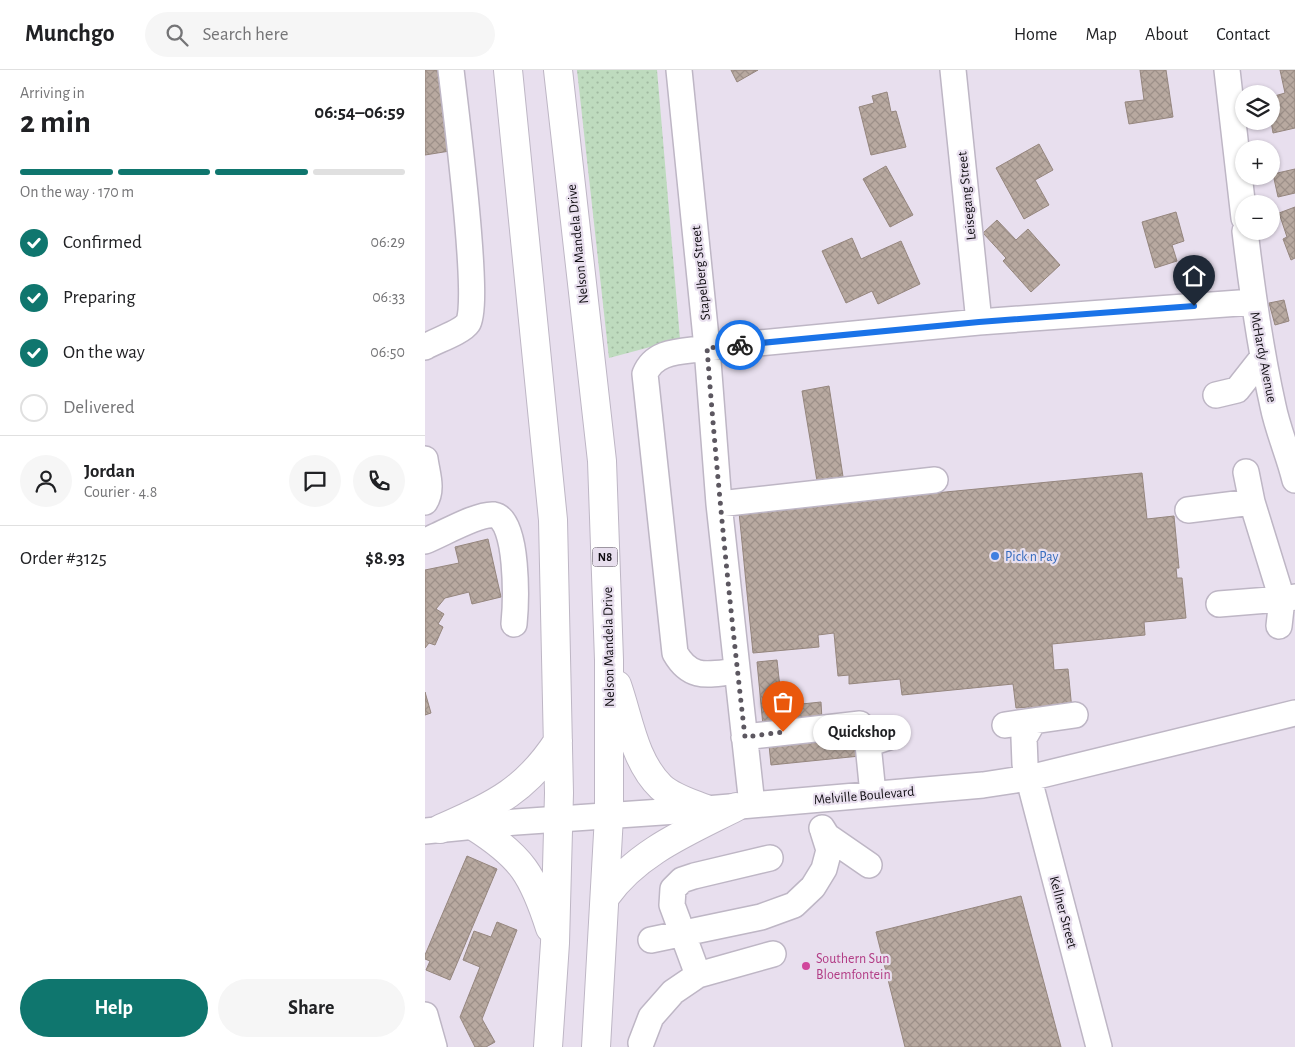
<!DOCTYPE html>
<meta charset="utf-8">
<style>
body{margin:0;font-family:"Alegreya Sans",sans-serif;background:#f6f6f6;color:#202124;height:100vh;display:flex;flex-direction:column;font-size:19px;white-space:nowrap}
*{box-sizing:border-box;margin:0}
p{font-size:16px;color:#757577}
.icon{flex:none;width:28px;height:28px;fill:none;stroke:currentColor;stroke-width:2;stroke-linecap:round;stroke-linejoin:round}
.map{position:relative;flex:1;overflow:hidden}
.sheet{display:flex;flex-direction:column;background:#fff;width:425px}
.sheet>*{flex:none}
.controls{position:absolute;left:810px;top:15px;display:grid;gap:10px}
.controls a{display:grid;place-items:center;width:45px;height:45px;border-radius:50%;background:#fff;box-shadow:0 1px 4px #0004;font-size:25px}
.pin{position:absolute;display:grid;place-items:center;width:42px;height:42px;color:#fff;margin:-51px -21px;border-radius:50% 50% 50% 0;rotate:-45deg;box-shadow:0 0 5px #0007}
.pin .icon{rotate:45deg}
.courier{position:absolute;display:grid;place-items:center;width:50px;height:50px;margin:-25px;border:4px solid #1a73e8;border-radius:50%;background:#fff;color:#222;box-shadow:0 1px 6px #0007}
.bubble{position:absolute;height:35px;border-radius:18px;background:#fff;box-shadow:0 1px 4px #0004;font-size:16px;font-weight:600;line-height:35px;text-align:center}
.head em{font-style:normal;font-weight:600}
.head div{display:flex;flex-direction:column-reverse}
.head{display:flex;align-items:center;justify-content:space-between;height:85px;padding:0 20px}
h1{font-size:32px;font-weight:600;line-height:38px}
.bar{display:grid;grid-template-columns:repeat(4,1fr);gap:8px 5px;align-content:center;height:60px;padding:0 20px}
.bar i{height:6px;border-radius:4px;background:#e0e0e0}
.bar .on{background:#0f766e}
.bar p{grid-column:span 4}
.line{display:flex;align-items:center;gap:12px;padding:0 20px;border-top:1px solid #e0e0e0}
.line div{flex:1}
.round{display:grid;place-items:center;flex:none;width:52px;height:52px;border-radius:26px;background:#f6f6f6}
ol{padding:0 20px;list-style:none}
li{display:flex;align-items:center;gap:15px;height:55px}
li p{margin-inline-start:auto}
li .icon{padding:5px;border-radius:50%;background:#0f766e;color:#fff;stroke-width:4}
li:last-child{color:#757577}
li i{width:28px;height:28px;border:2px solid #e0e0e0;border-radius:50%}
.action{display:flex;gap:10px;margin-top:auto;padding:10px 20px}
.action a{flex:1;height:58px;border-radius:30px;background:#0f766e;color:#fff;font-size:20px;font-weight:600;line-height:58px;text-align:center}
.action a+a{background:#f6f6f6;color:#202124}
header{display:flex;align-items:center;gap:30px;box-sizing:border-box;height:70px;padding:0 25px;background:#fff;border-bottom:1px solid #e0e0e0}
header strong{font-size:24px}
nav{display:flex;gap:28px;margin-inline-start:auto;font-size:18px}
.search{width:350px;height:45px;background:#f6f6f6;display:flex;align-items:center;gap:12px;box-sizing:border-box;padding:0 18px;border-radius:28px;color:#757577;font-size:19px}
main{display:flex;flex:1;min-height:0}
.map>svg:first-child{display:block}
.grass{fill:url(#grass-dots)}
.building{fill:url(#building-cross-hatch);stroke:#95867e}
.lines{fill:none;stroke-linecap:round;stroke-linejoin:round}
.minor-casing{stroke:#beb6c5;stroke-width:28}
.highway-casing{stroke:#beb6c5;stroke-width:30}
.minor{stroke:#fff;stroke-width:25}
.highway{stroke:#fff;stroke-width:28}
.done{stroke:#5c5760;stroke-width:5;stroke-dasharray:0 9}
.route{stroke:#1a73e8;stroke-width:6}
.shop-dot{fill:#3f7fe0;stroke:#e8dfee;stroke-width:2}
.hotel-dot{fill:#d1479c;stroke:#e8dfee;stroke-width:2}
.labels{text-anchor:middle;stroke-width:4.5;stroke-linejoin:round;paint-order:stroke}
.shield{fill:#e8dfee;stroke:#524d55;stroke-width:1}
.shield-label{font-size:12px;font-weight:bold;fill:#110e13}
.street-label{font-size:14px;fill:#110e13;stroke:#e8dfee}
.shop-label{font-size:14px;fill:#366cbe;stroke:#e8dfee;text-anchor:start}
.hotel-label{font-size:14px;fill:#b23c85;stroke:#e8dfee;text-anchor:start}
</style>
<header>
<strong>Munchgo</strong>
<div class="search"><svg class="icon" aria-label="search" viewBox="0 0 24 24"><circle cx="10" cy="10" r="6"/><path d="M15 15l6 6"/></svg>Search here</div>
<nav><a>Home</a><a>Map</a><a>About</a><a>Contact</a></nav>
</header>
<main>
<section class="sheet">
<div class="head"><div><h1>2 min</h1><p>Arriving in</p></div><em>06:54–06:59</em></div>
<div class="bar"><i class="on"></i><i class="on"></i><i class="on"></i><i></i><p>On the way · 170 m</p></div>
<ol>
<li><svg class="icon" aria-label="check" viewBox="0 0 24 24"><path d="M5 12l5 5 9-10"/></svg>Confirmed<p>06:29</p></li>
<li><svg class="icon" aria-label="check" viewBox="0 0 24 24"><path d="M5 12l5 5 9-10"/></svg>Preparing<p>06:33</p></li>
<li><svg class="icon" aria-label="check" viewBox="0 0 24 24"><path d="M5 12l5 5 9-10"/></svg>On the way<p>06:50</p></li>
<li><i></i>Delivered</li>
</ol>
<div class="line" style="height:90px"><a class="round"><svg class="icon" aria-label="person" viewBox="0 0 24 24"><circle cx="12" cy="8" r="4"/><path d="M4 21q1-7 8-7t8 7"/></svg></a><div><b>Jordan</b><p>Courier · 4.8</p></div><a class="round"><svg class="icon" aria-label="chat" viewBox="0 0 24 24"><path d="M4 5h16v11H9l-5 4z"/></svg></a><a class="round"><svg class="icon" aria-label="phone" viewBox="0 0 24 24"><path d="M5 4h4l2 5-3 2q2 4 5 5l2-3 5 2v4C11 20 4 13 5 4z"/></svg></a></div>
<div class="line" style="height:65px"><div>Order #3125</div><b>$8.93</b></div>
<div class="action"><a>Help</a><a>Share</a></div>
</section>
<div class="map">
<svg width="870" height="977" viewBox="0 0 870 977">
<defs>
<pattern id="grass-dots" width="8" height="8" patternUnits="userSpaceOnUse" patternTransform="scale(1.25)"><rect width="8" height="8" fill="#bedbbe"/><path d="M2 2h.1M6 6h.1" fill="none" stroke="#a2bba2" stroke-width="1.8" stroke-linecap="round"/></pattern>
<pattern id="building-cross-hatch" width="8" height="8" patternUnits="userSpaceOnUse" patternTransform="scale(1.25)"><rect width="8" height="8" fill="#b8a9a0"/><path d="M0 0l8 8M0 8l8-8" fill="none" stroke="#9d9089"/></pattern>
</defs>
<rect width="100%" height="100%" fill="#e8dfee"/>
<path class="grass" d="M152 0H232L255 269 184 288Z"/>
<path class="building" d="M0 0H19L31 80 0 85Z
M306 0H333L312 12Z
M715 0H741L748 47 704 54 700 32 719 30Z
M855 0H870V58L848 63 846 51V27L860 23Z
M462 22 466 42 471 41 481 77 446 85 434 37 449 33 447 26Z
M614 74 628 100 610 110 624 135 599 149 571 98Z
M461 96 488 145 465 157 438 109Z
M870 99V123L853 127 848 104Z
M870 137V188L866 190 858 169 862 167 854 143Z
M751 142 759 171 747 175 752 191 730 198 717 152Z
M572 150 591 170 603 159 635 195 606 222 578 191 581 188 558 163Z
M427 168 436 189 476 171 495 214 453 234 447 221 421 233 397 181Z
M859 230 864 251 850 255 844 233Z
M404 316 419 413 393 417 377 321Z
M717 403 722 449 749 446 754 498H751L752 508H757L761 548 719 552 720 565 627 574 629 600 643 599 647 640 604 644V637L591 638 588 614 477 625 475 609 424 614V605L413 606 409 563 393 565 394 577 328 583 314 442Z
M63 469 76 527 47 534 44 522 20 528 11 539 19 544 13 554 18 557 10 575 4 573 0 578V500L34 493 30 477Z
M352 590 357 636 396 632 397 650 338 656 332 592Z
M0 622 6 643 0 645Z
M433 666 435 686 346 695 344 675Z
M42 786 72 799 25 910 1 900 5 891 0 889V885Z
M596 826 636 977H480L451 862Z
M72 852 92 860 57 949 70 972 61 977H50L35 947 55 897 38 890 49 861 66 867Z"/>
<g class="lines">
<g class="minor-casing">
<path id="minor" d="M254 0 282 278 294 434 327 735
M528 0 554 252
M802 0 819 148
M820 161C827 220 835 278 848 336 853 361 864 385 870 410
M0 277C10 271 37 262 43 253 56 235 30 35 26 0
M791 325 812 320 838 287
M0 389C2 404 8 419 0 432
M294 434 510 410
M763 440 827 432
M0 471C16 465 53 443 69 445 94 449 91 534 89 554
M794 534 857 529 827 432 821 402
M854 556 857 529 870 527
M312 601C284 604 266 611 250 583L220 304C230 279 259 282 282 278L554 252 828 232
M608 652 599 668 600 694 674 977
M580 655 650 645
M319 667 435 654 443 674
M448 724 443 674 464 667
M397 758 402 766 444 795
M0 761 91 752 281 739 558 715 604 708 870 643
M226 870 336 847 369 835 388 817 399 799 404 780 398 761
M273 905 247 835 248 819 257 810 269 806 345 788
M0 945 9 977
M216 973 226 947 248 922 273 905 348 884"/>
</g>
<g class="highway-casing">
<path id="highway" d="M83 0 128 450 134 723 130 873 123 977
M133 0 177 391 184 590V746L171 977
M192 615C204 649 209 691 236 717 248 728 266 733 281 739
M50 757C97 787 108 805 125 858
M15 759C68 735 100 722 133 671
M181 826C212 782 264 761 311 737"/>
</g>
<use href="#minor" class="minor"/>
<use href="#highway" class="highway"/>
</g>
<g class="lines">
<path class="done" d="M315 275 282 278C292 408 305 537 320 667L358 662"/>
<path class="route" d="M315 275 554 252 769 236"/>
</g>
<circle class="shop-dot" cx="570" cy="486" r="5"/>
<circle class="hotel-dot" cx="381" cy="896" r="5"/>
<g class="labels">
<rect class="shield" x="167.5" y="477.5" width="25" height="19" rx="4"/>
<g class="shield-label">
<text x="180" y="491">N8</text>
</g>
<g class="street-label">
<text transform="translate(541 126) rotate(-96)" y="5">Leisegang Street</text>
<text transform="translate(152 174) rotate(-96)" y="5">Nelson Mandela Drive</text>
<text transform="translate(275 203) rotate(-96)" y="5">Stapelberg Street</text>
<text transform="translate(839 287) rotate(79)" y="5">McHardy Avenue</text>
<text transform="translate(183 577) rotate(-91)" y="5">Nelson Mandela Drive</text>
<text transform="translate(439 725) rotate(-5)" y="5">Melville Boulevard</text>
<text transform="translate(639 842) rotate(75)" y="5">Kellner Street</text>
</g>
<g class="shop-label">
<text x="580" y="491">Pick n Pay</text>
</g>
<g class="hotel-label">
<text x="391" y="893">Southern Sun<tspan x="391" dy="16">Bloemfontein</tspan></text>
</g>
</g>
</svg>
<div class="controls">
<a><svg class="icon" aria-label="layers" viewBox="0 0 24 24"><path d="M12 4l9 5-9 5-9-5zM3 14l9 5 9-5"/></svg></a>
<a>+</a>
<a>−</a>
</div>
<div class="pin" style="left:358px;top:662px;background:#ea580c"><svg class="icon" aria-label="bag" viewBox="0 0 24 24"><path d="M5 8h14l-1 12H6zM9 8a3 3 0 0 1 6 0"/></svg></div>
<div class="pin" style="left:769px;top:236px;background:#1f2937"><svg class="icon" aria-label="home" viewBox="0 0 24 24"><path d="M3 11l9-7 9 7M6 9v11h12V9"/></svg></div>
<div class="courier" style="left:315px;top:275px"><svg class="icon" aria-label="bike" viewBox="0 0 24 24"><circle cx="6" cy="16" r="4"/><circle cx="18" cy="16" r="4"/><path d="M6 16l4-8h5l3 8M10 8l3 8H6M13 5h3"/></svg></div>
<div class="bubble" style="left:388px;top:645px;width:98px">Quickshop</div>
</div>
</main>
